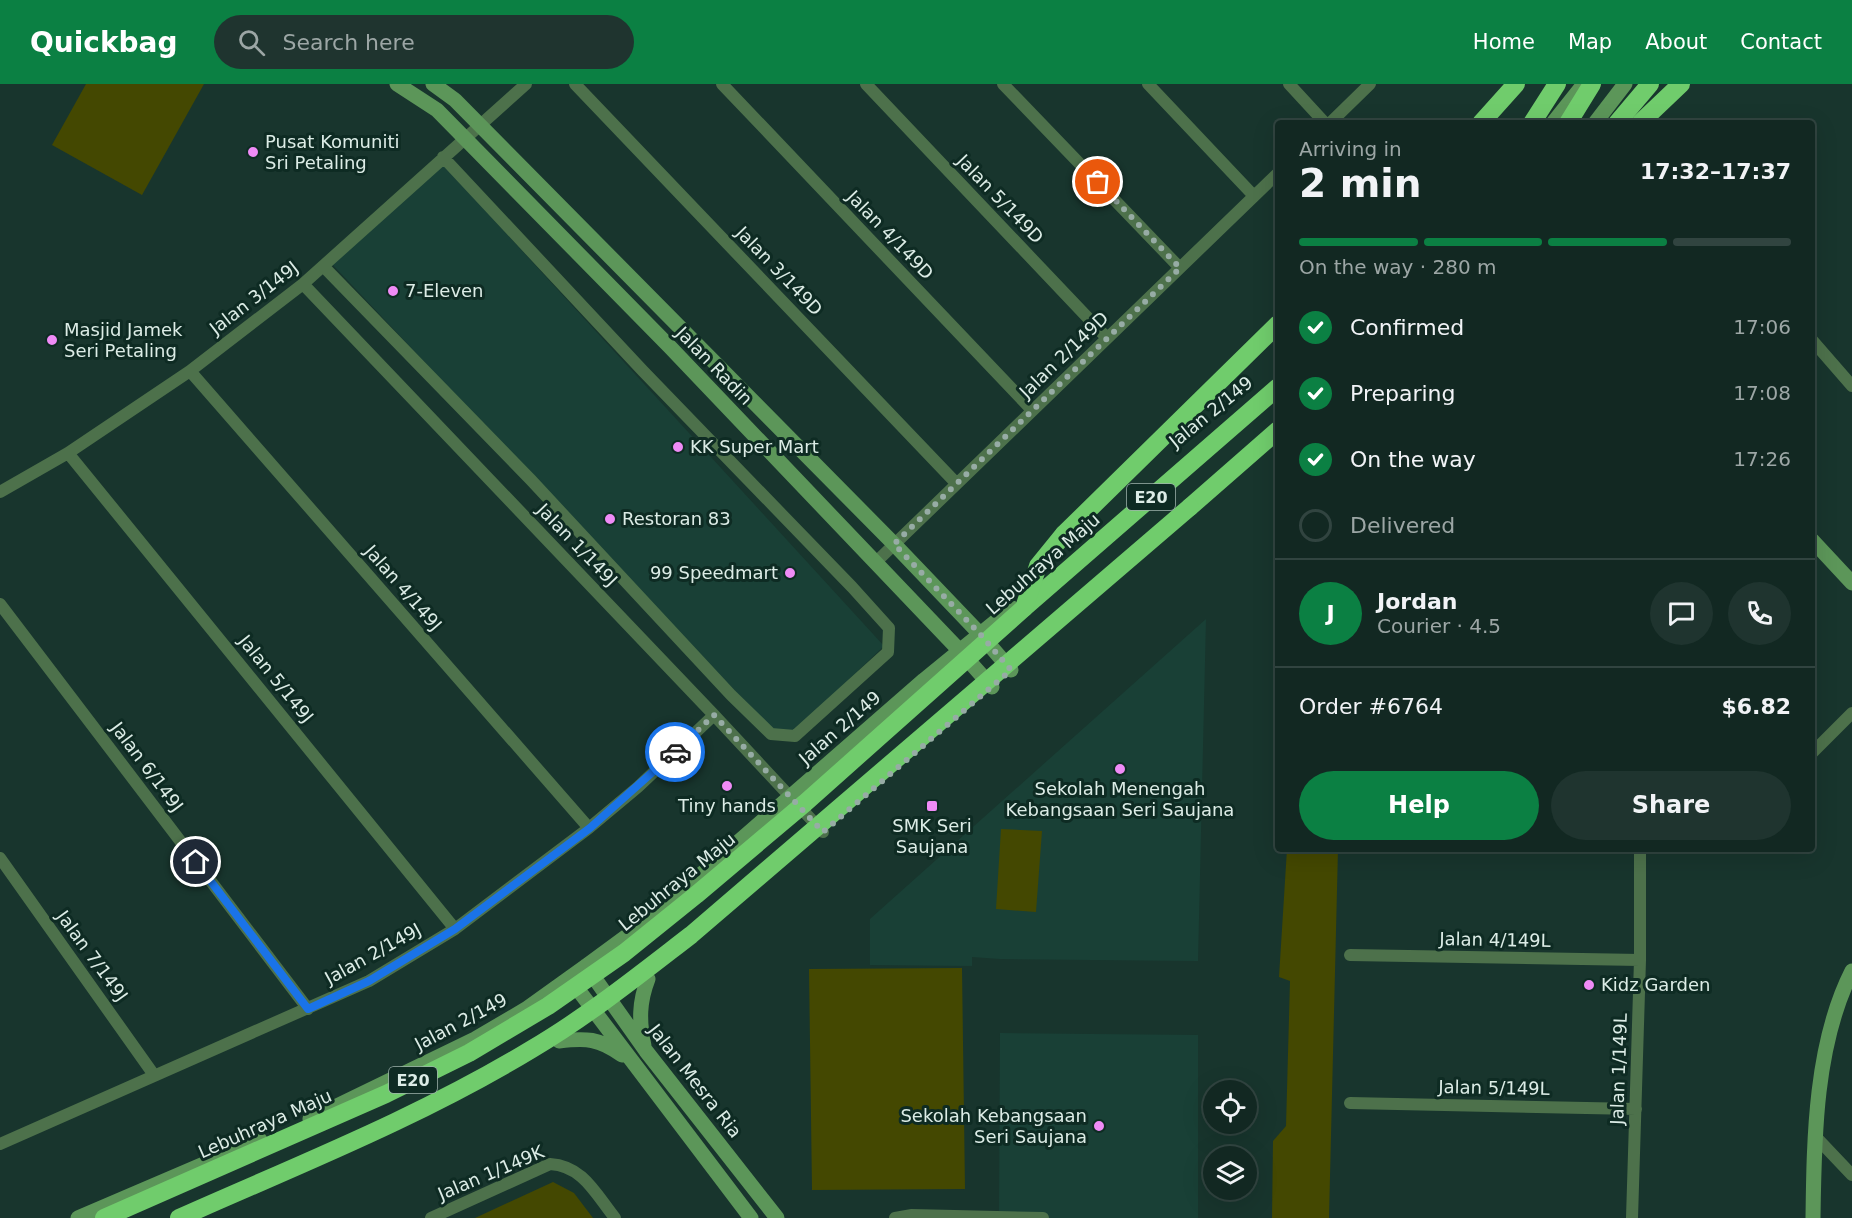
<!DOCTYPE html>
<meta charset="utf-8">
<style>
body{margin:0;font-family:"DejaVu Sans",sans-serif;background:#1f342f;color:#f1f3f6;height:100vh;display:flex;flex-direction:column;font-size:22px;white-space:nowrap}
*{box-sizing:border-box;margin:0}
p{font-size:20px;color:#9ca6a5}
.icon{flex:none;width:33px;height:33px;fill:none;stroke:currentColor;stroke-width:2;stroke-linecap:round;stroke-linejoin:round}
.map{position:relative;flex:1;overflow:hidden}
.panel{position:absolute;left:1275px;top:36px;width:540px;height:732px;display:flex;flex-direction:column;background:#122822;border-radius:6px;box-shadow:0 6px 24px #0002,0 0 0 2px #314440}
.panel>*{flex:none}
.buttons{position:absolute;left:1203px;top:996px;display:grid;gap:12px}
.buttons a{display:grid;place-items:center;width:54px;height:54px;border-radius:50%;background:#122822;box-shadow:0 6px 24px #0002,0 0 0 2px #314440;font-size:30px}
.pin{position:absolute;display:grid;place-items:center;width:51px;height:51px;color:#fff;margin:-26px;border:3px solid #fff;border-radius:50%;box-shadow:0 2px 6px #0007}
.courier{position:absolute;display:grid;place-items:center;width:60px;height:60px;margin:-30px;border:4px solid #1a73e8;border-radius:50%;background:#fff;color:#222;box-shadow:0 2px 8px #0007}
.headline em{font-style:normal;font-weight:700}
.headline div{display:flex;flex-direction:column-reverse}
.headline{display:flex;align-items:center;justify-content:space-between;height:102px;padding:0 24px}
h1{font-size:39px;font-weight:700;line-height:45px}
.bar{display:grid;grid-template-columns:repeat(4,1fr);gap:9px 6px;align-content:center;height:72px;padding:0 24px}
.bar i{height:8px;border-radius:4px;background:#314440}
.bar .current{background:#0b8043}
.bar p{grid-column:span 4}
.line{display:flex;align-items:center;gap:15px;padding:0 24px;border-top:2px solid #314440}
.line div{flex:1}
.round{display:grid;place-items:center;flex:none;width:63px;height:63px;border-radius:32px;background:#1f342f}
ol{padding:0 24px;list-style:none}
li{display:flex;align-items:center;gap:18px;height:66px}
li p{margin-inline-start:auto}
li .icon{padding:6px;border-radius:50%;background:#0b8043;color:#fff;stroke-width:4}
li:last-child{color:#9ca6a5}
li i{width:33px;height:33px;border:3px solid #314440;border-radius:50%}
.action{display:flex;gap:12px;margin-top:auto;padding:12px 24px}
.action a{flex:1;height:69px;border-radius:36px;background:#0b8043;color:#fff;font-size:24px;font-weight:700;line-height:69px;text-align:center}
.action a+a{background:#1f342f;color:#f1f3f6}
header{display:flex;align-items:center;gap:36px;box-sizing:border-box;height:84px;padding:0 30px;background:#0b8043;color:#fff}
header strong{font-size:28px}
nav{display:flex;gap:33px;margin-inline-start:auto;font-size:21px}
.search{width:420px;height:54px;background:#1f342f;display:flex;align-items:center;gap:15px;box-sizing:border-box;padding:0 21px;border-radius:33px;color:#9ca6a5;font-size:22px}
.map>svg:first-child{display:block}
.built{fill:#194036}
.park{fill:#444801}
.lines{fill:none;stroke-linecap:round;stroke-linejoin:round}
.street{stroke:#4d714b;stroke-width:12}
.secondary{stroke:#5c9659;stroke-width:15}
.highway{stroke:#70cc6c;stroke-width:18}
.highway-bridge{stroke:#70cc6c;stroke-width:18}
.done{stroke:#97aca5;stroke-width:6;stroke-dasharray:0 10.8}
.route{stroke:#1a73e8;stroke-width:8}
.poi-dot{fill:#ef8bf6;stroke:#0e2b23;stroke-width:2}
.labels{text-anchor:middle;stroke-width:6;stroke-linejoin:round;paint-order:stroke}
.shield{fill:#0e2b23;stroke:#9eb2ac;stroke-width:1.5}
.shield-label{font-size:16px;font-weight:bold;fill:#dcece6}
.poi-label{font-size:18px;fill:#dcece6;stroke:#0e2b23;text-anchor:start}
.street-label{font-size:18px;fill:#dcece6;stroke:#0e2b23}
</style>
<header>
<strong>Quickbag</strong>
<div class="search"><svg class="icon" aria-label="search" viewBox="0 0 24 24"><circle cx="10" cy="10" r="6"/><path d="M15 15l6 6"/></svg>Search here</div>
<nav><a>Home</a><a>Map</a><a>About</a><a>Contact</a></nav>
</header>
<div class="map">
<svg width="1852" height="1134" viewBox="0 0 1852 1134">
<rect width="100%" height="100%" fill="#18352d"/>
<path class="built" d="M439 76 884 562 796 646H772L332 180Z
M1206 535 1198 877 1000 875 972 873V882L870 881V835Z
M1000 949 1198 951V1134H999Z"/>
<path class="park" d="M86 0H204L142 111 52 61Z
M1001 745 1042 747 1036 828 996 825Z
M1287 765H1338L1329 1134H1272L1273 1057 1286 1042 1290 897 1279 893Z
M962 884 965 1105 812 1106 809 885Z
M553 1098 574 1109 593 1134H475Z"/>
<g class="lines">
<path class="street" d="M575 0 956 399
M722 0 1032 326
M866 0 1107 254
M1003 0 1180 184
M1148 0 1254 112
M1289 0 1325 39
M1330 39 1370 0
M323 182 531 396 731 611 771 650 795 652 888 568 889 544 852 503 643 287 443 73
M303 200 714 631 823 748
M1812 256 1852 302
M190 287 589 744
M68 369 455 845
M0 408 68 369 190 287 303 200 526 0
M875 479 1278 89
M0 520 308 925
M1812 669 1852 629
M0 774 154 991
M1350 871 1640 876
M1350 1019 1636 1025
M1814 1051 1852 1091
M0 1060 369 897 455 845 589 744 638 703 714 631
M431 1134 550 1080C583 1082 595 1109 615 1134
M895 1134 912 1131 1043 1134
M1632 1134 1640 876V765"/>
<path class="secondary" d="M397 0 437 26 670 263 960 567 992 603
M433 0 455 16 894 460 980 550 1011 586
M1553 39 1584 0
M1595 39 1625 0
M1812 456 1852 499
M586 882 646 967 777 1134
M570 895 751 1134
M559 957C586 954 599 954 622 971
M644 962C639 937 639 918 648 895
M310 1035 475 955 526 925 586 882 650 835 924 596 1012 524
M78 1134 260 1056
M1813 1134C1814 1054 1815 960 1852 887"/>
<path class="highway" d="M1481 39 1516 0
M1532 39 1557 0
M1568 39 1592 0
M1640 39 1681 0
M1190 423 1278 346
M1064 450 1278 240
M1024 524 1278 303"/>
<path class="highway-bridge" d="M1617 39 1650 0
M104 1134 386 1010 469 969 548 922 624 869 696 811 805 719 1024 524 1038 482 1064 450
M179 1134C298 1081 420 1033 532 965 588 932 639 891 691 851L1190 423"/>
</g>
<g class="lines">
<path class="done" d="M675 668 714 631 823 748 1011 586 980 550 894 460 1180 184 1098 98"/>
<path class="route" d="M196 778 308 925 369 897 455 845 590 744 675 668"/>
</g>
<g class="poi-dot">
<circle cx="253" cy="68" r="6"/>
<circle cx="393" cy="207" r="6"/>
<circle cx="52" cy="256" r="6"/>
<circle cx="678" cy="363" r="6"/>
<circle cx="610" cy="435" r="6"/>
<circle cx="790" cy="489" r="6"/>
<circle cx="1120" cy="685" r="6"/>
<circle cx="727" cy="702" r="6"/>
<rect x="926" y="716" width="12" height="12" rx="3"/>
<circle cx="1589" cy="901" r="6"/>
<circle cx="1099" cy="1042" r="6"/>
</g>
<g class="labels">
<g class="shield">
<rect x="1127" y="400" width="48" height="26" rx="4.5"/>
<rect x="389" y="983" width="48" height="26" rx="4.5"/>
</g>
<g class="shield-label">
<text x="1151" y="419">E20</text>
<text x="413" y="1002">E20</text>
</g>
<g class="poi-label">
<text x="265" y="64">Pusat Komuniti<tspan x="265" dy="21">Sri Petaling</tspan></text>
<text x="405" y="213">7-Eleven</text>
<text x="64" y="252">Masjid Jamek<tspan x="64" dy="21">Seri Petaling</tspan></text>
<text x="690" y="369">KK Super Mart</text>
<text x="622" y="441">Restoran 83</text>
<text x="778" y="495" text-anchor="end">99 Speedmart</text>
<text x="1120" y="711" text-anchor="middle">Sekolah Menengah<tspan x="1120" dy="21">Kebangsaan Seri Saujana</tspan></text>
<text x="727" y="728" text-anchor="middle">Tiny hands</text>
<text x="932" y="748" text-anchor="middle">SMK Seri<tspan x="932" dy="21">Saujana</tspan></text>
<text x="1601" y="907">Kidz Garden</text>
<text x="1087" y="1038" text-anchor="end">Sekolah Kebangsaan<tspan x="1087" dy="21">Seri Saujana</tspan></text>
</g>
<g class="street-label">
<text transform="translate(1000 115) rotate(46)" y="6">Jalan 5/149D</text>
<text transform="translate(890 151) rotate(46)" y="6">Jalan 4/149D</text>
<text transform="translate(779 187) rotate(46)" y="6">Jalan 3/149D</text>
<text transform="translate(254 214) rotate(-38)" y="6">Jalan 3/149J</text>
<text transform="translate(1064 271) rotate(-44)" y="6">Jalan 2/149D</text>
<text transform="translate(714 282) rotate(46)" y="6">Jalan Radin</text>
<text transform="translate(1211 328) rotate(-39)" y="6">Jalan 2/149</text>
<text transform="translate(577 461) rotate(46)" y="6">Jalan 1/149J</text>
<text transform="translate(1043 480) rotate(-41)" y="6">Lebuhraya Maju</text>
<text transform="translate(403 504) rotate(49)" y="6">Jalan 4/149J</text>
<text transform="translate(276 595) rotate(51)" y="6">Jalan 5/149J</text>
<text transform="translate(840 644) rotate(-41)" y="6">Jalan 2/149</text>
<text transform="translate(147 683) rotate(53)" y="6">Jalan 6/149J</text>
<text transform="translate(677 798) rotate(-39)" y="6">Lebuhraya Maju</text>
<text transform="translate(1495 856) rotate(1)" y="6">Jalan 4/149L</text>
<text transform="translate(373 870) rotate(-29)" y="6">Jalan 2/149J</text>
<text transform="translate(92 872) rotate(54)" y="6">Jalan 7/149J</text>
<text transform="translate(461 938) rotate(-28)" y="6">Jalan 2/149</text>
<text transform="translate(1619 985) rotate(-88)" y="6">Jalan 1/149L</text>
<text transform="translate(695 997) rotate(52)" y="6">Jalan Mesra Ria</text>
<text transform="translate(1494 1004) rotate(1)" y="6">Jalan 5/149L</text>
<text transform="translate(265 1040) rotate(-24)" y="6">Lebuhraya Maju</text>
<text transform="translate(491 1089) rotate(-23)" y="6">Jalan 1/149K</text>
</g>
</g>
</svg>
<div class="buttons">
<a><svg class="icon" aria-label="locate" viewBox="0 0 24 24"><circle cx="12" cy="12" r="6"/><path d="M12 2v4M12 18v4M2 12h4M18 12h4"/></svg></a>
<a><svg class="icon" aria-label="layers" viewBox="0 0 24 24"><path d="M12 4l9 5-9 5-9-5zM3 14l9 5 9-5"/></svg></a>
</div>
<div class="pin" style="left:1098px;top:98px;background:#ea580c"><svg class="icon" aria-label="bag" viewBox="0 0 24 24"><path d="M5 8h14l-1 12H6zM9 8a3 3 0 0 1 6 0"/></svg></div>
<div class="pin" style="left:196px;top:778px;background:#1f2937"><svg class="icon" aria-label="home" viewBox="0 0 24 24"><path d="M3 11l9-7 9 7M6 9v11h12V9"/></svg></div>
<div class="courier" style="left:675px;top:668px"><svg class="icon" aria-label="car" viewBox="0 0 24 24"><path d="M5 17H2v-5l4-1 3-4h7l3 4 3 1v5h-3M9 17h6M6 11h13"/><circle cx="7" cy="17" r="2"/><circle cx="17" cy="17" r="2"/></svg></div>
<section class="panel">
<div class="headline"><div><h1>2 min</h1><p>Arriving in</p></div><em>17:32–17:37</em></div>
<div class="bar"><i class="current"></i><i class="current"></i><i class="current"></i><i></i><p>On the way · 280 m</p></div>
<ol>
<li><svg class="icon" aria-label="check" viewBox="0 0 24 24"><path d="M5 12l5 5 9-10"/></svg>Confirmed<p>17:06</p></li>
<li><svg class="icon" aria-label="check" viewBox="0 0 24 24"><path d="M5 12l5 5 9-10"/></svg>Preparing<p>17:08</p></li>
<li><svg class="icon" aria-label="check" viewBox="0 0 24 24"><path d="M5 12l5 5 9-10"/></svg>On the way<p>17:26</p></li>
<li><i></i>Delivered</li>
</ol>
<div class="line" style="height:108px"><b class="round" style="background:#0b8043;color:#fff">J</b><div><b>Jordan</b><p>Courier · 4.5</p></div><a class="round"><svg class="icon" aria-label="chat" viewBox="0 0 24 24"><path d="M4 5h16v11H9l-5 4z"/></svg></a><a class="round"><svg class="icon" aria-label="phone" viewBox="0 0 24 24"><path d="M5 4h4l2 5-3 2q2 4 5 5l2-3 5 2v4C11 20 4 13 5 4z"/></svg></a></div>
<div class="line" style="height:78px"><div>Order #6764</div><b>$6.82</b></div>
<div class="action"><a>Help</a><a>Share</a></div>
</section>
</div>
